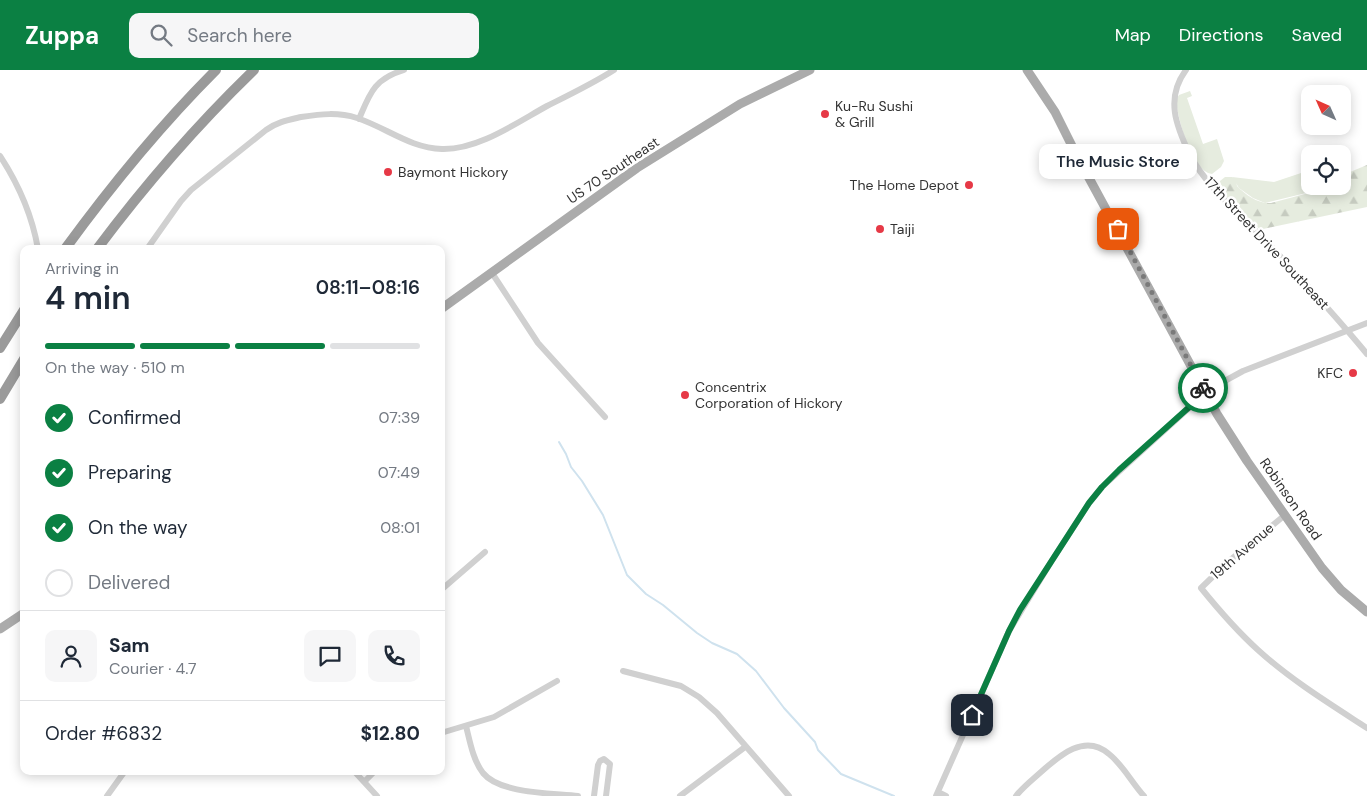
<!DOCTYPE html>
<meta charset="utf-8">
<style>
body{margin:0;font-family:"DM Sans",sans-serif;background:#f6f6f7;color:#1f2937;height:100vh;display:flex;flex-direction:column;font-size:19px;white-space:nowrap}
*{box-sizing:border-box;margin:0}
p{font-size:16px;color:#747a83}
.icon{flex:none;width:28px;height:28px;fill:none;stroke:currentColor;stroke-width:2;stroke-linecap:round;stroke-linejoin:round}
.map{position:relative;flex:1;overflow:hidden}
.panel{position:absolute;left:20px;top:175px;width:425px;height:530px;display:flex;flex-direction:column;background:#fff;border-radius:10px;box-shadow:0 2px 12px #0003}
.panel>*{flex:none}
.needle{width:32px;rotate:315deg}
.tools{position:absolute;left:1301px;top:15px;display:grid;gap:10px}
.tools a{display:grid;place-items:center;width:50px;height:50px;border-radius:10px;background:#fff;box-shadow:0 2px 12px #0003;font-size:25px}
.pin{position:absolute;display:grid;place-items:center;width:42px;height:42px;color:#fff;margin:-21px;border-radius:10px;box-shadow:0 2px 8px #0006}
.courier{position:absolute;display:grid;place-items:center;width:50px;height:50px;margin:-25px;border:4px solid #0b8043;border-radius:50%;background:#fff;color:#222;box-shadow:0 1px 6px #0007}
.bubble{position:absolute;height:35px;border-radius:10px;background:#fff;box-shadow:0 2px 12px #0003;font-size:16px;font-weight:600;line-height:35px;text-align:center}
.summary em{font-style:normal;font-weight:600}
.summary div{display:flex;flex-direction:column-reverse}
.summary{display:flex;align-items:center;justify-content:space-between;height:85px;padding:0 25px}
h1{font-size:32px;font-weight:600;line-height:38px}
.bar{display:grid;grid-template-columns:repeat(4,1fr);gap:8px 5px;align-content:center;height:60px;padding:0 25px}
.bar i{height:6px;border-radius:4px;background:#e0e1e3}
.bar .selected{background:#0b8043}
.bar p{grid-column:span 4}
.line{display:flex;align-items:center;gap:12px;padding:0 25px;border-top:1px solid #e0e1e3}
.line div{flex:1}
.round{display:grid;place-items:center;flex:none;width:52px;height:52px;border-radius:10px;background:#f6f6f7}
ol{padding:0 25px;list-style:none}
li{display:flex;align-items:center;gap:15px;height:55px}
li p{margin-inline-start:auto}
li .icon{padding:5px;border-radius:50%;background:#0b8043;color:#fff;stroke-width:4}
li:last-child{color:#747a83}
li i{width:28px;height:28px;border:2px solid #e0e1e3;border-radius:50%}
header{display:flex;align-items:center;gap:30px;box-sizing:border-box;height:70px;padding:0 25px;background:#0b8043;color:#fff}
header strong{font-size:24px}
nav{display:flex;gap:28px;margin-inline-start:auto;font-size:18px}
.search{width:350px;height:45px;background:#f6f6f7;display:flex;align-items:center;gap:12px;box-sizing:border-box;padding:0 18px;border-radius:10px;color:#747a83;font-size:19px}
.map>svg:first-child{display:block}
.green{fill:#e6ecdf}
.forest{fill:url(#forest-firs)}
.lines{fill:none;stroke-linecap:round;stroke-linejoin:round}
.stream{stroke:#cfe2ee;stroke-width:2}
.minor{stroke:#d0d0d0;stroke-width:6}
.major{stroke:#ababab;stroke-width:9}
.highway{stroke:#9a9a9a;stroke-width:10}
.done{stroke:#7a7a7a;stroke-width:5;stroke-dasharray:0 9}
.route{stroke:#0b8043;stroke-width:6}
.poi-dot{fill:#e63946;stroke:#fff;stroke-width:2}
.labels{text-anchor:middle;stroke-width:5;stroke-linejoin:round;paint-order:stroke}
.poi-label{font-size:14px;fill:#333;stroke:#fff;text-anchor:start}
.street-label{font-size:14px;fill:#333;stroke:#fff}
</style>
<header>
<strong>Zuppa</strong>
<div class="search"><svg class="icon" aria-label="search" viewBox="0 0 24 24"><circle cx="10" cy="10" r="6"/><path d="M15 15l6 6"/></svg>Search here</div>
<nav><a>Map</a><a>Directions</a><a>Saved</a></nav>
</header>
<div class="map">
<svg width="1367" height="726" viewBox="0 0 1367 726">
<defs>
<pattern id="forest-firs" width="22" height="20" patternUnits="userSpaceOnUse" patternTransform="scale(1.25)"><rect width="22" height="20" fill="#e6ecdf"/><path d="M5 1l3.5 6h-7zM16 11l3.5 6h-7z" fill="#c6cbc0"/></pattern>
</defs>
<rect width="100%" height="100%" fill="#fff"/>
<path class="green" d="M1190 21 1192 26 1187 28 1203 74 1217 69 1224 91 1221 97 1212 104C1191 101 1178 49 1176 30L1179 25Z
M1310 100V116H1335L1265 133 1253 128 1239 118 1232 107 1274 112Z"/>
<path class="forest" d="M1367 95V137L1263 159 1255 157 1220 120V111L1225 107H1232L1236 111 1237 116C1246 125 1258 134 1271 133L1335 116H1342L1343 111 1350 102Z"/>
<g class="lines">
<path class="stream" d="M559 372 566 384 571 397 582 411 603 445 627 505 646 524 663 535 697 563 712 573 737 584 756 601 784 638 815 672 818 680 841 704 894 726"/>
<path class="minor" d="M1186 0C1165 28 1176 56 1190 85 1206 116 1239 143 1263 168 1299 206 1334 244 1367 284
M359 49C370 23 374 9 404 0
M0 86C19 115 32 145 38 179
M147 179 181 131 191 120 266 60C277 52 288 50 301 47 321 44 338 42 357 48 387 58 410 78 442 79 478 80 516 53 547 36 569 25 592 14 614 0
M492 203 538 273 605 347
M1285 445 1229 491 1201 518C1218 539 1237 561 1258 580 1291 610 1330 634 1367 658
M441 520 485 482
M623 601 681 616 699 627 717 643 789 726
M466 656C470 672 473 690 483 703 500 724 553 723 578 726
M441 663 494 647 557 611
M354 701 377 726
M364 712 375 701
M938 722 946 726
M107 726 125 701
M594 726 598 695 600 691 604 689 610 694 606 726
M680 726 745 677
M936 726 1009 561 1051 492 1089 433 1102 417 1210 319 1243 301 1367 253
M1016 726C1023 717 1032 710 1041 702 1060 685 1085 663 1109 684 1123 695 1132 713 1144 726"/>
<path class="major" d="M1027 0 1055 42 1076 84 1217 344 1247 391 1322 498 1341 520 1367 542
M441 239 637 98 740 34 810 0
M0 559 24 543"/>
<path class="highway" d="M65 179C111 116 161 55 216 0
M97 179C145 115 197 55 254 0
M0 278 24 240
M0 329 24 289"/>
</g>
<g class="lines">
<path class="done" d="M1118 159 1203 318"/>
<path class="route" d="M972 645 1009 561 1020 540 1089 433 1102 417 1119 400 1206 322 1203 318"/>
</g>
<g class="poi-dot">
<circle cx="825" cy="44" r="5"/>
<circle cx="388" cy="102" r="5"/>
<circle cx="969" cy="115" r="5"/>
<circle cx="880" cy="159" r="5"/>
<circle cx="1353" cy="303" r="5"/>
<circle cx="685" cy="325" r="5"/>
</g>
<g class="labels">
<g class="poi-label">
<text x="835" y="41">Ku-Ru Sushi<tspan x="835" dy="16">&amp; Grill</tspan></text>
<text x="398" y="107">Baymont Hickory</text>
<text x="959" y="120" text-anchor="end">The Home Depot</text>
<text x="890" y="164">Taiji</text>
<text x="1343" y="308" text-anchor="end">KFC</text>
<text x="695" y="322">Concentrix<tspan x="695" dy="16">Corporation of Hickory</tspan></text>
</g>
<g class="street-label">
<text transform="translate(613 100) rotate(-34)" y="5">US 70 Southeast</text>
<text transform="translate(1267 173) rotate(47)" y="5">17th Street Drive Southeast</text>
<text transform="translate(1291 429) rotate(55)" y="5">Robinson Road</text>
<text transform="translate(1242 481) rotate(-41)" y="5">19th Avenue</text>
</g>
</g>
</svg>
<div class="tools">
<a><svg class="needle" viewBox="-14 -14 28 28"><path d="M0-13l5 13h-10z" fill="#e53935"/><path d="M0 13l5-13h-10z" fill="#747a83"/></svg></a>
<a><svg class="icon" aria-label="locate" viewBox="0 0 24 24"><circle cx="12" cy="12" r="6"/><path d="M12 2v4M12 18v4M2 12h4M18 12h4"/></svg></a>
</div>
<div class="pin" style="left:1118px;top:159px;background:#ea580c"><svg class="icon" aria-label="bag" viewBox="0 0 24 24"><path d="M5 8h14l-1 12H6zM9 8a3 3 0 0 1 6 0"/></svg></div>
<div class="pin" style="left:972px;top:645px;background:#1f2937"><svg class="icon" aria-label="home" viewBox="0 0 24 24"><path d="M3 11l9-7 9 7M6 9v11h12V9"/></svg></div>
<div class="courier" style="left:1203px;top:318px"><svg class="icon" aria-label="bike" viewBox="0 0 24 24"><circle cx="6" cy="16" r="4"/><circle cx="18" cy="16" r="4"/><path d="M6 16l4-8h5l3 8M10 8l3 8H6M13 5h3"/></svg></div>
<div class="bubble" style="left:1039px;top:74px;width:158px">The Music Store</div>
<section class="panel">
<div class="summary"><div><h1>4 min</h1><p>Arriving in</p></div><em>08:11–08:16</em></div>
<div class="bar"><i class="selected"></i><i class="selected"></i><i class="selected"></i><i></i><p>On the way · 510 m</p></div>
<ol>
<li><svg class="icon" aria-label="check" viewBox="0 0 24 24"><path d="M5 12l5 5 9-10"/></svg>Confirmed<p>07:39</p></li>
<li><svg class="icon" aria-label="check" viewBox="0 0 24 24"><path d="M5 12l5 5 9-10"/></svg>Preparing<p>07:49</p></li>
<li><svg class="icon" aria-label="check" viewBox="0 0 24 24"><path d="M5 12l5 5 9-10"/></svg>On the way<p>08:01</p></li>
<li><i></i>Delivered</li>
</ol>
<div class="line" style="height:90px"><a class="round"><svg class="icon" aria-label="person" viewBox="0 0 24 24"><circle cx="12" cy="8" r="4"/><path d="M4 21q1-7 8-7t8 7"/></svg></a><div><b>Sam</b><p>Courier · 4.7</p></div><a class="round"><svg class="icon" aria-label="chat" viewBox="0 0 24 24"><path d="M4 5h16v11H9l-5 4z"/></svg></a><a class="round"><svg class="icon" aria-label="phone" viewBox="0 0 24 24"><path d="M5 4h4l2 5-3 2q2 4 5 5l2-3 5 2v4C11 20 4 13 5 4z"/></svg></a></div>
<div class="line" style="height:65px"><div>Order #6832</div><b>$12.80</b></div>
</section>
</div>
